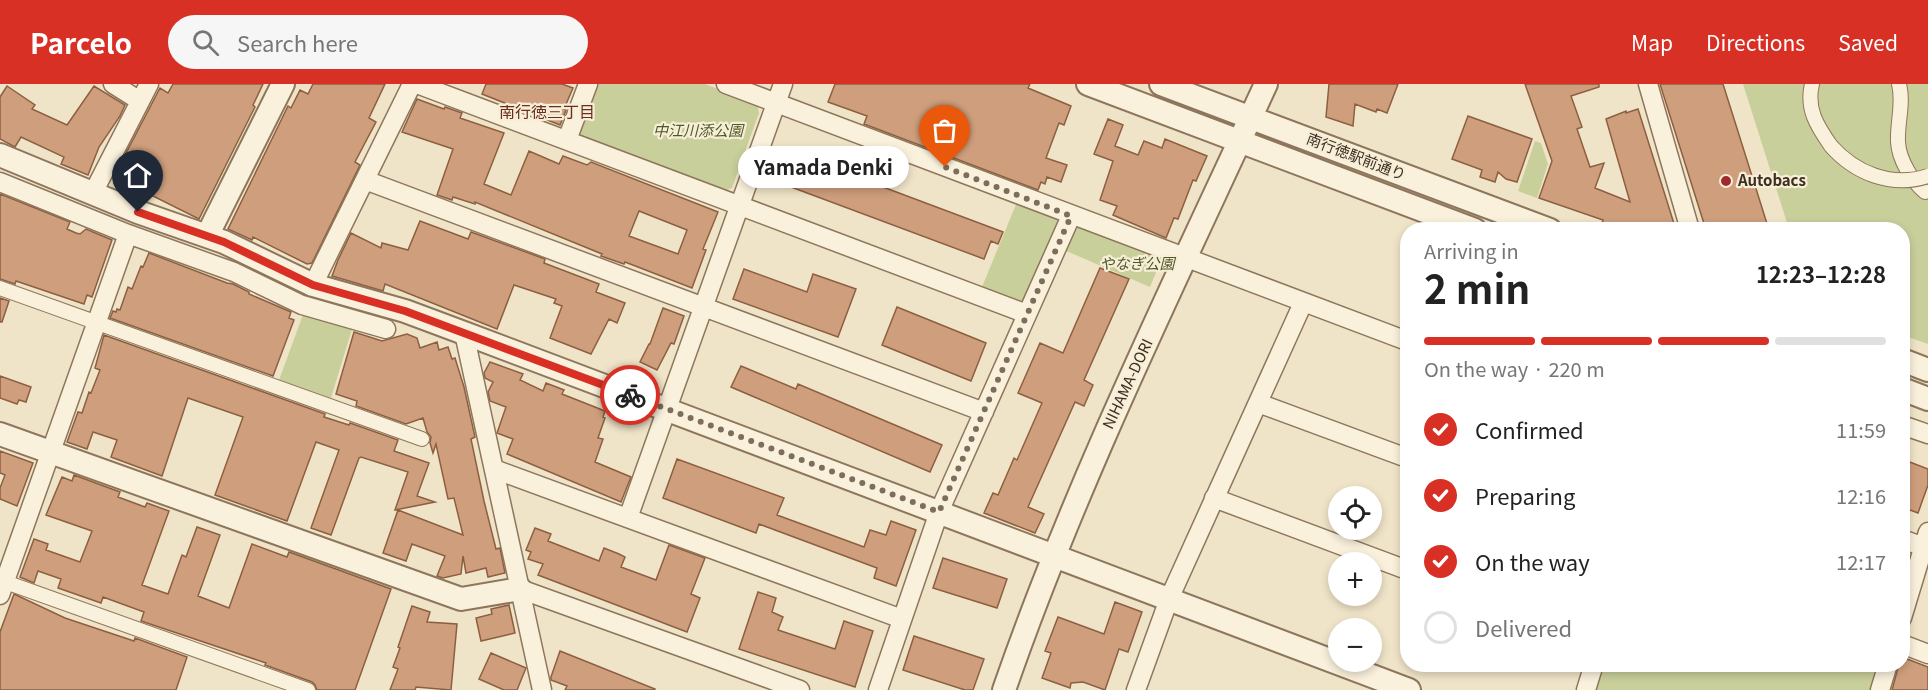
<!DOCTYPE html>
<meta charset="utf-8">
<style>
body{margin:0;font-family:Georgia,"Noto Sans JP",serif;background:#f6f6f6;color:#222;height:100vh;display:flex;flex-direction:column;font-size:22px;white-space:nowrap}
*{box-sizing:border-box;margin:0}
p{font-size:20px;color:#767676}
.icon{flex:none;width:33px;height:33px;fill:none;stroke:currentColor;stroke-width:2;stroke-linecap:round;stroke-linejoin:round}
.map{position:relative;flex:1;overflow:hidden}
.details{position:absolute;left:1400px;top:138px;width:510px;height:450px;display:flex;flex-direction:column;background:#fff;border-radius:24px;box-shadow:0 3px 9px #0003}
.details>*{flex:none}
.buttons{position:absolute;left:1328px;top:402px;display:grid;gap:12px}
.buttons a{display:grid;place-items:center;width:54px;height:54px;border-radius:50%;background:#fff;box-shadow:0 3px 9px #0003;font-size:30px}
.pin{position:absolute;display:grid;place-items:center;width:51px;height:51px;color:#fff;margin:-62px -26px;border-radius:50% 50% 50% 0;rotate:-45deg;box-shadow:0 0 6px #0007}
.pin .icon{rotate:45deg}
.courier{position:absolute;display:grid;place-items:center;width:60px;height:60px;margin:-30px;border:4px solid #d93025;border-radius:50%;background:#fff;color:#222;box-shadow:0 2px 8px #0007}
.bubble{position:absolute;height:42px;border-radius:21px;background:#fff;box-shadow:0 3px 9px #0003;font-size:20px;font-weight:700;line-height:42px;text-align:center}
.head em{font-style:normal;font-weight:700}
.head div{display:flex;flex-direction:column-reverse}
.head{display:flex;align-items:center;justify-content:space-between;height:102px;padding:0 24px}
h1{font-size:39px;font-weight:700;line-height:45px}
.bar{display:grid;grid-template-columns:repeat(4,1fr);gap:9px 6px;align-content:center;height:72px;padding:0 24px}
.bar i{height:8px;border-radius:4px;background:#e0e0e0}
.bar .selected{background:#d93025}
.bar p{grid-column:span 4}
ol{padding:0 24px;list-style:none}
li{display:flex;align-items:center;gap:18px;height:66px}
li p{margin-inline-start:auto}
li .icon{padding:6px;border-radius:50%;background:#d93025;color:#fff;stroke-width:4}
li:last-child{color:#767676}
li i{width:33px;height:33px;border:3px solid #e0e0e0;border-radius:50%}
header{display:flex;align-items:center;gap:36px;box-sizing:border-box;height:84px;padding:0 30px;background:#d93025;color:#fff}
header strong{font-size:28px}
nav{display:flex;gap:33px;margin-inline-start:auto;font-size:21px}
.search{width:420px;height:54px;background:#f6f6f6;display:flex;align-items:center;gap:15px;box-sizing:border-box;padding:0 21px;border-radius:33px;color:#767676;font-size:22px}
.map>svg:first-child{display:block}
.green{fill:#c9cf9b}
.building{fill:#cf9f7d;stroke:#8d5f41;stroke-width:1.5;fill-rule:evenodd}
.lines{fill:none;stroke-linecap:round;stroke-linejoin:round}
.pedestrian-casing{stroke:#8d765c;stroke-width:16}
.minor-casing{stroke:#8d765c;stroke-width:21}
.tertiary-casing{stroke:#8d765c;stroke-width:26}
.pedestrian{stroke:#faf1dc;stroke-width:14}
.minor{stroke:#faf1dc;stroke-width:18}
.tertiary{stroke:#faf1dc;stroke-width:22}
.pedestrian-bridge-casing{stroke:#8d765c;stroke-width:16;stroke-linecap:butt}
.pedestrian-bridge{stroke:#faf1dc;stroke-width:14}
.done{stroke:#7c6e5b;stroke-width:6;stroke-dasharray:0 10.8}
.route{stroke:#d93025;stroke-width:8}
.poi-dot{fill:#9e2a2b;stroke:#f7eed8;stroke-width:2}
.labels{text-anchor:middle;stroke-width:4.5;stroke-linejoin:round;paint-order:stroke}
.park-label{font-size:15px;font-style:italic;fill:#4d5a26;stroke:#f7eed8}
.street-label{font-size:15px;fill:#3d2e20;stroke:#f7eed8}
.poi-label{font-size:15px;font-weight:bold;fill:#3d2e20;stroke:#f7eed8;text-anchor:start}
.neighbourhood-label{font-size:16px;fill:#6b2e1e;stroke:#f7eed8}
</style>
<header>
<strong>Parcelo</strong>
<div class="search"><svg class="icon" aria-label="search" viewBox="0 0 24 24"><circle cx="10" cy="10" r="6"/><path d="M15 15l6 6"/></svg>Search here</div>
<nav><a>Map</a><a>Directions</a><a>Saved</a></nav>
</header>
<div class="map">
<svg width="1928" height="606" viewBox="0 0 1928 606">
<rect width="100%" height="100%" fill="#f0e4c8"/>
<path class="green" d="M592 0H705L757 20 759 29 732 104 724 107 578 50Z
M1743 0H1928V260L1902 251V146L1789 145Z
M1535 57 1541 59 1548 80 1537 114 1518 107Z
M1017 118 1056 134 1060 141 1026 215 1020 218 982 203Z
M1081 141 1162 174 1150 203 1064 166 1074 143Z
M304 228 353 242 331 314 279 296Z
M1601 581H1878L1871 606H1593Z"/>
<path class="building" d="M173 0H263L253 21 255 23 199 135 131 101 128 106 114 99 116 96 113 94 160 4 168 9Z
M313 0H385L369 34 376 38 355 78 360 81 312 179 307 180 253 153 252 156 228 145 288 22 291 24 300 6 308 10Z
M486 0H562L573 4 564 25 566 26 560 41 482 10Z
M835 0H1030L1028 4 1071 22 1064 41 1059 39 1046 74 1067 81 1061 98 1047 93 1045 100 1041 98 1038 106 864 40 867 32 828 18Z
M1329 0H1398L1387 29 1377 25 1376 28 1355 20 1353 42 1326 33Z
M1525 0H1599V3L1571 12 1582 43 1577 45 1590 83 1604 79 1595 104 1630 118 1606 35 1626 27V29L1638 25 1676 146H1619L1602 140 1603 136 1539 114 1552 77Z
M1660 0H1723L1769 146H1706Z
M7 2 35 21 32 25 67 41 94 2 125 21 120 32 99 63 88 91 61 80 64 73 21 53 15 63 0 55V13Z
M417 15 444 25 445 23 462 29 460 34 504 49 484 100 511 111 529 67 559 80 563 72 587 81 591 78 718 128 703 165 706 166 692 204 625 178 624 180 601 172 602 170 475 118V120L453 113 452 116 437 111 453 65 402 48ZM639 127 687 146 678 170 629 152Z
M1468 32 1532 55 1517 98 1506 95 1498 88 1495 98 1480 93 1482 86 1452 75Z
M1108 35 1123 41 1115 62 1138 71 1144 57 1162 64 1165 55 1207 72 1196 97 1193 96 1178 135 1174 134 1166 154 1113 131 1117 122 1100 116 1113 77 1094 70Z
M787 67 1003 148 998 160 991 157 984 175 775 97Z
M0 110 70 138 67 145 76 149 80 150 86 145 112 156 92 213 87 211 84 220 16 197 15 200 0 195Z
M420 137 468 155 471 148 545 175 544 179 599 200 596 208 625 219 617 239 609 235 591 270 550 254 562 222 554 219 556 215 514 201 497 245 385 200 383 207 332 192 338 176 351 149 381 164 382 159 408 166Z
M149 169 227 199 233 200 249 208V210L291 228 289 234 294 236 273 292 110 234 113 227 116 228 117 225 120 226 128 203 132 205 141 182 143 183Z
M1100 184 1129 195 1084 296 1093 301 1084 322 1075 318 1028 423 1044 430 1035 449 984 429 993 409 998 411 1014 374 1017 376 1042 319 1018 309 1040 259 1063 269Z
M744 185 807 208 813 190 856 205 838 253 733 215Z
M0 214 9 217 2 238H0Z
M897 223 986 259 971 297 882 261Z
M663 224 684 232 674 260 671 259 657 286 640 278 649 260H650Z
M354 248 382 257 407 250 417 254 420 264 437 258 439 266 448 263 452 275 455 274 464 303 475 353 471 355 484 417 496 465 500 464 505 489 488 493 486 484 466 489 463 472 461 490 443 494 437 492 445 472 412 460 406 477 383 469 398 426 463 451 454 414 448 415 436 360 433 369 430 359 431 353 427 348 423 334 406 340 356 322 357 317 336 310Z
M104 251 325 330 324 333 349 341 350 339 398 356 394 367 429 379 417 412 435 418 395 426 408 388 361 373 359 374 331 451 311 444 339 366 316 358 287 437 215 411 243 333 188 314 162 392 111 373 117 356 93 348 87 365 67 358 78 328 82 329 89 308 91 309 100 286 95 284Z
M490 278 523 290 520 296 543 307 546 299 564 306 562 310 605 327 603 333 605 334 598 354 603 355 595 378 631 393 621 418 507 370 513 355 497 349 506 323 490 317 488 308 493 298 485 294 484 289Z
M741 282 796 305 798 300 942 361 930 388 731 303Z
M0 292 31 303 26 318 19 316 17 320 0 314Z
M0 367 33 379 17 422 0 415V404L5 391 0 389Z
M677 375 784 414 777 431 864 463 870 446 886 451 891 437 916 446 896 502 874 494 877 484 759 440 756 449 663 414Z
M1902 375 1928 385V401L1918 429 1902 423Z
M74 391 120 408 118 413 145 423 147 419 169 427 142 501 168 510 182 471 186 473 197 443 220 451 198 512 229 524 252 460 287 473 289 468 391 505 355 606H317L315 601 312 598 265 581 266 579 141 537 144 528 103 513 101 519 58 504 61 495 38 487 34 499 20 493 34 455 48 460 46 466 80 478 92 447 46 431 62 393 72 397Z
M535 444 551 450 548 457 599 477 604 464 619 470 625 473 621 483 656 496 669 461 705 474 691 510 700 514 687 548 538 491 543 480 528 475 531 468 526 466Z
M943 474 1007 495 997 524 933 504Z
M758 508 776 514 772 528 783 533 778 546 835 565 844 537 873 547 855 603 739 565Z
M14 510 65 534 134 557 135 554 187 573 176 606H0V548Z
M1115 518 1142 528 1128 568 1119 565 1105 606 1083 598 1071 599 1070 604 1042 594 1051 569 1045 567 1058 533 1104 550Z
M509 521 515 549 481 557 476 534 492 530 491 525Z
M412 522 430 528 427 538 457 540 451 606 416 603 415 606H390L398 585 393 583 400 564 398 563Z
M914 552 984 575 973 606H965L903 586Z
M560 567 655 605 654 606H565L567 602 551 596V593Z
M491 569 526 584 517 606H504L479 595Z
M1902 573 1928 583V606H1892L1899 580H1902Z"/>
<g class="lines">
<g class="pedestrian-casing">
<path id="pedestrian" d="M1812 0C1806 25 1817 42 1831 62
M1899 0C1904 20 1897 38 1898 58 1899 76 1912 97 1925 108
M0 204 422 355
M0 496 308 606"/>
</g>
<g class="minor-casing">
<path id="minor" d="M113 0 140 17
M417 0 1027 230
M726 0 1407 257
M1648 0 1690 146
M567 56 588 0
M365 96 984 328
M0 98 128 150 234 188 302 221 386 245
M93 109 149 0
M313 201 412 0
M464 249 542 606
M1258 319 1407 374
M1902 341 1928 350
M494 385 902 535
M1214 414 1407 486
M628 434 783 0
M1902 455 1924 463
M520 505 800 606
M0 511 128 150
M1902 534 1928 448
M1902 560 1928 570
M878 606 939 428 1071 132
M1136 606 1169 515 1303 219
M1586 606 1594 580
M1880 606 1888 580"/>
</g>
<g class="tertiary-casing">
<path id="tertiary" d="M1088 0 1475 146
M1161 0 1550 146
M0 71 138 128 224 158 313 201 405 227 464 249 1409 606
M207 152 283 0
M1902 276 1928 286
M1902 305 1928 315
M0 350 461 515 520 505
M1004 606C1076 398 1174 200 1266 0"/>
</g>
<use href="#pedestrian" class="pedestrian"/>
<use href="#minor" class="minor"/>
<use href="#tertiary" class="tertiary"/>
<g class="pedestrian-bridge-casing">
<path id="pedestrian-bridge" d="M1831 62C1855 89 1891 104 1928 92"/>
</g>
<use href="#pedestrian-bridge" class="pedestrian-bridge"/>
</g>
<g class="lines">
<path class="done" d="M630 311 939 428 1071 132 945 83"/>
<path class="route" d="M138 128 224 158 313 201 405 227 630 311"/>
</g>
<circle class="poi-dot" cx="1726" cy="97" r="6"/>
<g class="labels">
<g class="park-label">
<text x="698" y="52">中江川添公園</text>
<text x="1137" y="185">やなぎ公園</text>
</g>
<g class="street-label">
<text transform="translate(1356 73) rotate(21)" y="5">南行徳駅前通り</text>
<text transform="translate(1128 300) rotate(-65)" y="5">NIHAMA-DORI</text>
</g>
<g class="poi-label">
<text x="1738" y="102">Autobacs</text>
</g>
<g class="neighbourhood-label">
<text x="547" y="34">南行徳三丁目</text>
</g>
</g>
</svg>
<div class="buttons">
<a><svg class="icon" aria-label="locate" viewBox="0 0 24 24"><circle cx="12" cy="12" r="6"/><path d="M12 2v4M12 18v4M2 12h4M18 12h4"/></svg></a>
<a>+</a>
<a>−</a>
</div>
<div class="pin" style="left:945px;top:83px;background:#ea580c"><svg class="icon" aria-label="bag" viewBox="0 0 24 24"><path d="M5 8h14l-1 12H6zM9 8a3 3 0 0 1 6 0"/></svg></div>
<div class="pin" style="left:138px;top:128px;background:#1f2937"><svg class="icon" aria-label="home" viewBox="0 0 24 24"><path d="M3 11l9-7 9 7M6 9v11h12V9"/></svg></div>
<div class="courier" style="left:630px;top:311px"><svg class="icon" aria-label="bike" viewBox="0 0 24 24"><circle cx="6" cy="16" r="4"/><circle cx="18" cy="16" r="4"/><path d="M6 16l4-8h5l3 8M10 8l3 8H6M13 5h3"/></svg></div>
<div class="bubble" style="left:738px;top:62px;width:171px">Yamada Denki</div>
<section class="details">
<div class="head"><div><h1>2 min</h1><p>Arriving in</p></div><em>12:23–12:28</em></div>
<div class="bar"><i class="selected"></i><i class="selected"></i><i class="selected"></i><i></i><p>On the way · 220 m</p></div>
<ol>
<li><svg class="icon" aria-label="check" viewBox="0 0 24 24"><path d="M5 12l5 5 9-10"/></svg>Confirmed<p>11:59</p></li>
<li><svg class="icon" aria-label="check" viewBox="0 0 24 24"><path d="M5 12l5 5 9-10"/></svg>Preparing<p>12:16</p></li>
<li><svg class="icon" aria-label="check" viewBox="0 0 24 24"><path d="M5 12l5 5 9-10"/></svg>On the way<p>12:17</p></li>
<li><i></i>Delivered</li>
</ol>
</section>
</div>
